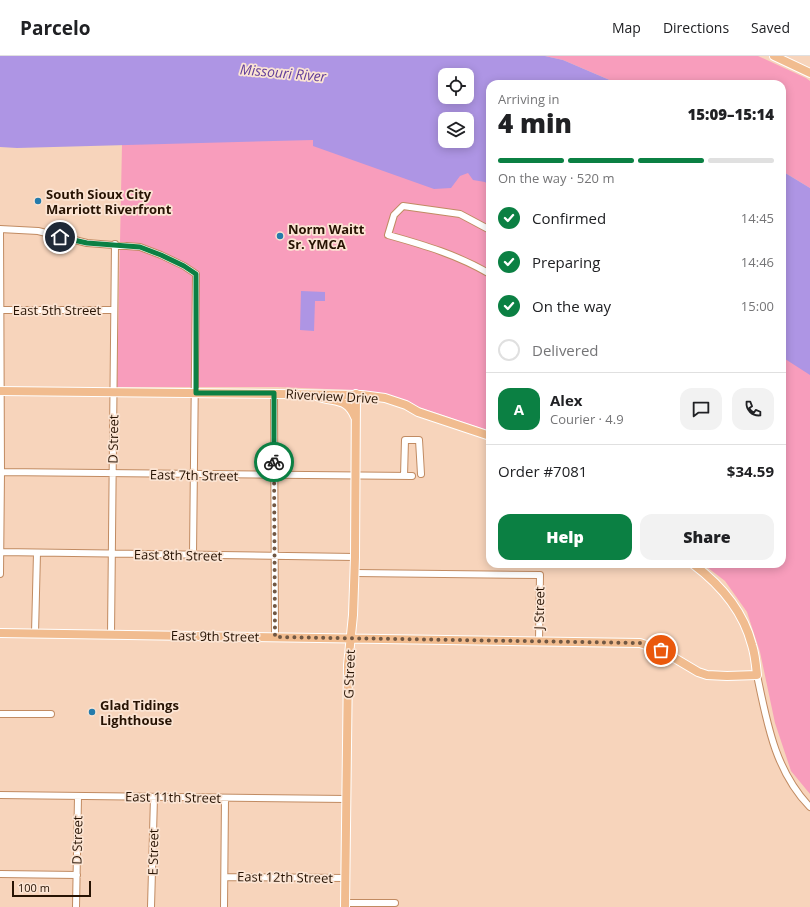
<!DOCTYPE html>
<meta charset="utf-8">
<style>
body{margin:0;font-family:"Open Sans",sans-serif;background:#f2f2f2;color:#202124;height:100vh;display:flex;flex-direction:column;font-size:15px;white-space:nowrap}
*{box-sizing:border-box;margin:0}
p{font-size:13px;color:#757577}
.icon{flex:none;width:22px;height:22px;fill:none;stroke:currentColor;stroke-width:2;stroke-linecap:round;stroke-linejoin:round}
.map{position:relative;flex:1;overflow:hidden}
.details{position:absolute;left:486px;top:24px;width:300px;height:488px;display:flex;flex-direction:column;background:#fff;border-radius:12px;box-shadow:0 2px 10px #0003}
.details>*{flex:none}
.fabs{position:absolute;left:438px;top:12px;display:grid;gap:8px}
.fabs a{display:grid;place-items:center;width:36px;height:36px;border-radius:8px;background:#fff;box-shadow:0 2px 10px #0003;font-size:20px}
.scale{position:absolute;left:12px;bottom:10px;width:79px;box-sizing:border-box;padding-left:4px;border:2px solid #271303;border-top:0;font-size:11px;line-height:14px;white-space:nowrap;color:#271303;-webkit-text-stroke:3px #fbe4d3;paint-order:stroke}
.pin{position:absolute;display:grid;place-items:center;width:34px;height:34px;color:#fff;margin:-17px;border:2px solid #fff;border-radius:50%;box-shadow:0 1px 4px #0007}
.courier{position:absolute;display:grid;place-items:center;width:40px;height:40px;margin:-20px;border:3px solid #0b8043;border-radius:50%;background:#fff;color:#222;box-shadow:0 1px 5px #0007}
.summary em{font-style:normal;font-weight:800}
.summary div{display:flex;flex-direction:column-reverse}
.summary{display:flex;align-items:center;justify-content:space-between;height:68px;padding:0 12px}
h1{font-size:26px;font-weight:800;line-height:30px}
.bar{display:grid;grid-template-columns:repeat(4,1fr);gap:6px 4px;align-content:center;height:48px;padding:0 12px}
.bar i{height:5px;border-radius:3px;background:#e0e0e0}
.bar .on{background:#0b8043}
.bar p{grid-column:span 4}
.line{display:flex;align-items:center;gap:10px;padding:0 12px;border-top:1px solid #e0e0e0}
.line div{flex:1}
.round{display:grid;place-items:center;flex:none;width:42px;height:42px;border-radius:12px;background:#f2f2f2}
ol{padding:0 12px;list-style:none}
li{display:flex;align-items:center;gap:12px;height:44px}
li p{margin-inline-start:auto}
li .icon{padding:4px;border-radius:50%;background:#0b8043;color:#fff;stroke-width:4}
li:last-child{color:#757577}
li i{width:22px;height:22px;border:2px solid #e0e0e0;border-radius:50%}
.primary-button{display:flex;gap:8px;margin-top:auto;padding:8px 12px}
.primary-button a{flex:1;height:46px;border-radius:12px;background:#0b8043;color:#fff;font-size:16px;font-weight:800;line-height:46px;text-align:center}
.primary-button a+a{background:#f2f2f2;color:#202124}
header{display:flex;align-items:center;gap:24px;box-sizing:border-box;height:56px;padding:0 20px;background:#fff;border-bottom:1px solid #e0e0e0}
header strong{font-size:19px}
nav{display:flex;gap:22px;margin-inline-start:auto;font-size:14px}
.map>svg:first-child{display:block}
.green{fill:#f89dbc}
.water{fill:#ae95e4;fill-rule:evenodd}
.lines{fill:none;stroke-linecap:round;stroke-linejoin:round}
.minor-casing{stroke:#c18b62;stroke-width:8}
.major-casing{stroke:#fff;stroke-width:10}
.minor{stroke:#fff;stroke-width:6}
.major{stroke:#f1bc8f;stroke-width:8}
.done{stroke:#705743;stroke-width:4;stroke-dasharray:0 7.2}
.route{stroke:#0b8043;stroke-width:5}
.poi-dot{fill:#257bab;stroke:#fbe4d3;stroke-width:1.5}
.labels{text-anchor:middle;stroke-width:3.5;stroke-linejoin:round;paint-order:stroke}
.poi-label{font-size:13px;font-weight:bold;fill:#271303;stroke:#fbe4d3;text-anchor:start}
.street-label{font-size:13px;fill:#271303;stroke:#fbe4d3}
.water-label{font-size:14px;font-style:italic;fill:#603c99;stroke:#fbe4d3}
</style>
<header>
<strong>Parcelo</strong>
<nav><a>Map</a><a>Directions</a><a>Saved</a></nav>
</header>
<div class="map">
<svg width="810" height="851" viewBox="0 0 810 851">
<rect width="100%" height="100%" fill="#f7d4bb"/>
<path class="green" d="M545 0H758L806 22 810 25V132L782 115V28H619L563 4Z
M284 59 490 118V375L386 340 352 334 277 331H117L122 89Z
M782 267 810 286V738L791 715 775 667 760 596 747 556 725 525 703 508H782Z"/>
<path class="water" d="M0 0H545L563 4 619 28H490V131L485 126 473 124 468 117 460 120 451 132 434 133 313 90V84L17 92 0 91ZM445 19H467V41H445ZM445 63H467V85H445Z
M782 115 810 132V319L782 301Z
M301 235 325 236V245H315L314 275 300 274Z"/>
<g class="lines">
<g class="minor-casing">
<path id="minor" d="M0 173 38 175 87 187 140 191 161 199 184 210 196 218 193 499
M490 174 460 158 403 150 394 159 388 179C424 189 458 199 490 218
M0 254H114
M274 337 275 581
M0 416 412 420
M404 420 405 384H419L421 418
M0 496 355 501
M355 517 540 519 539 585
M0 518 1 416 0 173
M35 577 37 497
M111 579 115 188
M757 619C767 667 775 715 810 751
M0 658H51
M0 739 347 743
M0 818 77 819
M225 821 346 822
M345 847H395
M76 851 78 741
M151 851 154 741
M224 851 225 742"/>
</g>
<g class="major-casing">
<path id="major" d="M774 0 810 17
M0 335 362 339 385 342 406 349 418 356 490 380
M317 340C335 347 347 341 355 361
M0 577 640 587 661 594 698 616 707 619 727 620 757 619C756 609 755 598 752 589 743 554 721 529 693 508
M345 851 348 609 353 559 355 501 356 338"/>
</g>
<use href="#minor" class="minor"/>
<use href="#major" class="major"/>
</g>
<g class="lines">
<path class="done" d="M274 406 275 581 640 587 661 594"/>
<path class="route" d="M60 181 87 187 140 191 161 199 184 210 196 218V337H274V406"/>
</g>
<g class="poi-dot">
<circle cx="38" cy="145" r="4"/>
<circle cx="280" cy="180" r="4"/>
<circle cx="92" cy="656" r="4"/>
</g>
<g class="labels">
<g class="poi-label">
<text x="46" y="143">South Sioux City<tspan x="46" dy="15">Marriott Riverfront</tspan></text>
<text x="288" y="178">Norm Waitt<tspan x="288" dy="15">Sr. YMCA</tspan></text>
<text x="100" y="654">Glad Tidings<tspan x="100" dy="15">Lighthouse</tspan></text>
</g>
<g class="street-label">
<text x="57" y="259">East 5th Street</text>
<text transform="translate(332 340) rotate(3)" y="5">Riverview Drive</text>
<text transform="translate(113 383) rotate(-89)" y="5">D Street</text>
<text transform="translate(194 419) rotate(1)" y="5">East 7th Street</text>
<text transform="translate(178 499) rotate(1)" y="5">East 8th Street</text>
<text transform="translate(539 552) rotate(-89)" y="5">J Street</text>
<text transform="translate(215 580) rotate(1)" y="5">East 9th Street</text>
<text transform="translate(349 618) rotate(-88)" y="5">G Street</text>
<text transform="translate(173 741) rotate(1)" y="5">East 11th Street</text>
<text transform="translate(77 784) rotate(-89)" y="5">D Street</text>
<text transform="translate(153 796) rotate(-89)" y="5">E Street</text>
<text transform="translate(285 821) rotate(1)" y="5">East 12th Street</text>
</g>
<g class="water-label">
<text transform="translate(283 17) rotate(5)" y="5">Missouri River</text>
</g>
</g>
</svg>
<div class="fabs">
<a><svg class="icon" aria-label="locate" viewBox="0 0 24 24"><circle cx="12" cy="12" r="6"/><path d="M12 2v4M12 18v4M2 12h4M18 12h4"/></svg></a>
<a><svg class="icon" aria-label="layers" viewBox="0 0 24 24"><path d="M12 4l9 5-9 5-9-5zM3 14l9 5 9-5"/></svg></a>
</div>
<div class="scale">100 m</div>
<div class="pin" style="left:661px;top:594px;background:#ea580c"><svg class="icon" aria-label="bag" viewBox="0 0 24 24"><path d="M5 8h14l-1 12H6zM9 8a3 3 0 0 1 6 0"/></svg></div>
<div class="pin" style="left:60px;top:181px;background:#1f2937"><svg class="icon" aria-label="home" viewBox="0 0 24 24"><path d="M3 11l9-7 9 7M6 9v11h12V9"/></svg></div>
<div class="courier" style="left:274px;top:406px"><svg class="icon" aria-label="bike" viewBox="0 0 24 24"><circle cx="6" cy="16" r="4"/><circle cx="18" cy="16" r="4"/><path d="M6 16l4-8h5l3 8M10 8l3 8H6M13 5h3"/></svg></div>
<section class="details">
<div class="summary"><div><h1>4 min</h1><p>Arriving in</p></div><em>15:09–15:14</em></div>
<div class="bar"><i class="on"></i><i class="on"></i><i class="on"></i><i></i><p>On the way · 520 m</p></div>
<ol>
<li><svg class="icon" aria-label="check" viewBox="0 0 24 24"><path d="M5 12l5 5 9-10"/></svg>Confirmed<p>14:45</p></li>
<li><svg class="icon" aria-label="check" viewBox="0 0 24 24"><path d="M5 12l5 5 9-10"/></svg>Preparing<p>14:46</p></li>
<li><svg class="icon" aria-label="check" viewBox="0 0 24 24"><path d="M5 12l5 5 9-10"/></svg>On the way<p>15:00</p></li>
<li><i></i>Delivered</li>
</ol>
<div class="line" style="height:72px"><b class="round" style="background:#0b8043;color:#fff">A</b><div><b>Alex</b><p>Courier · 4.9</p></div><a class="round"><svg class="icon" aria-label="chat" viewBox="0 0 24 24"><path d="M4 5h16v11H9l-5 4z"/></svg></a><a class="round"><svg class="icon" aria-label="phone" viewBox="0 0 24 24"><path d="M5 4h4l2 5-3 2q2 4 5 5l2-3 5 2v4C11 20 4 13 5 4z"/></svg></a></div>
<div class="line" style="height:52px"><div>Order #7081</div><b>$34.59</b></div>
<div class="primary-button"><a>Help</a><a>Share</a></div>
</section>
</div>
